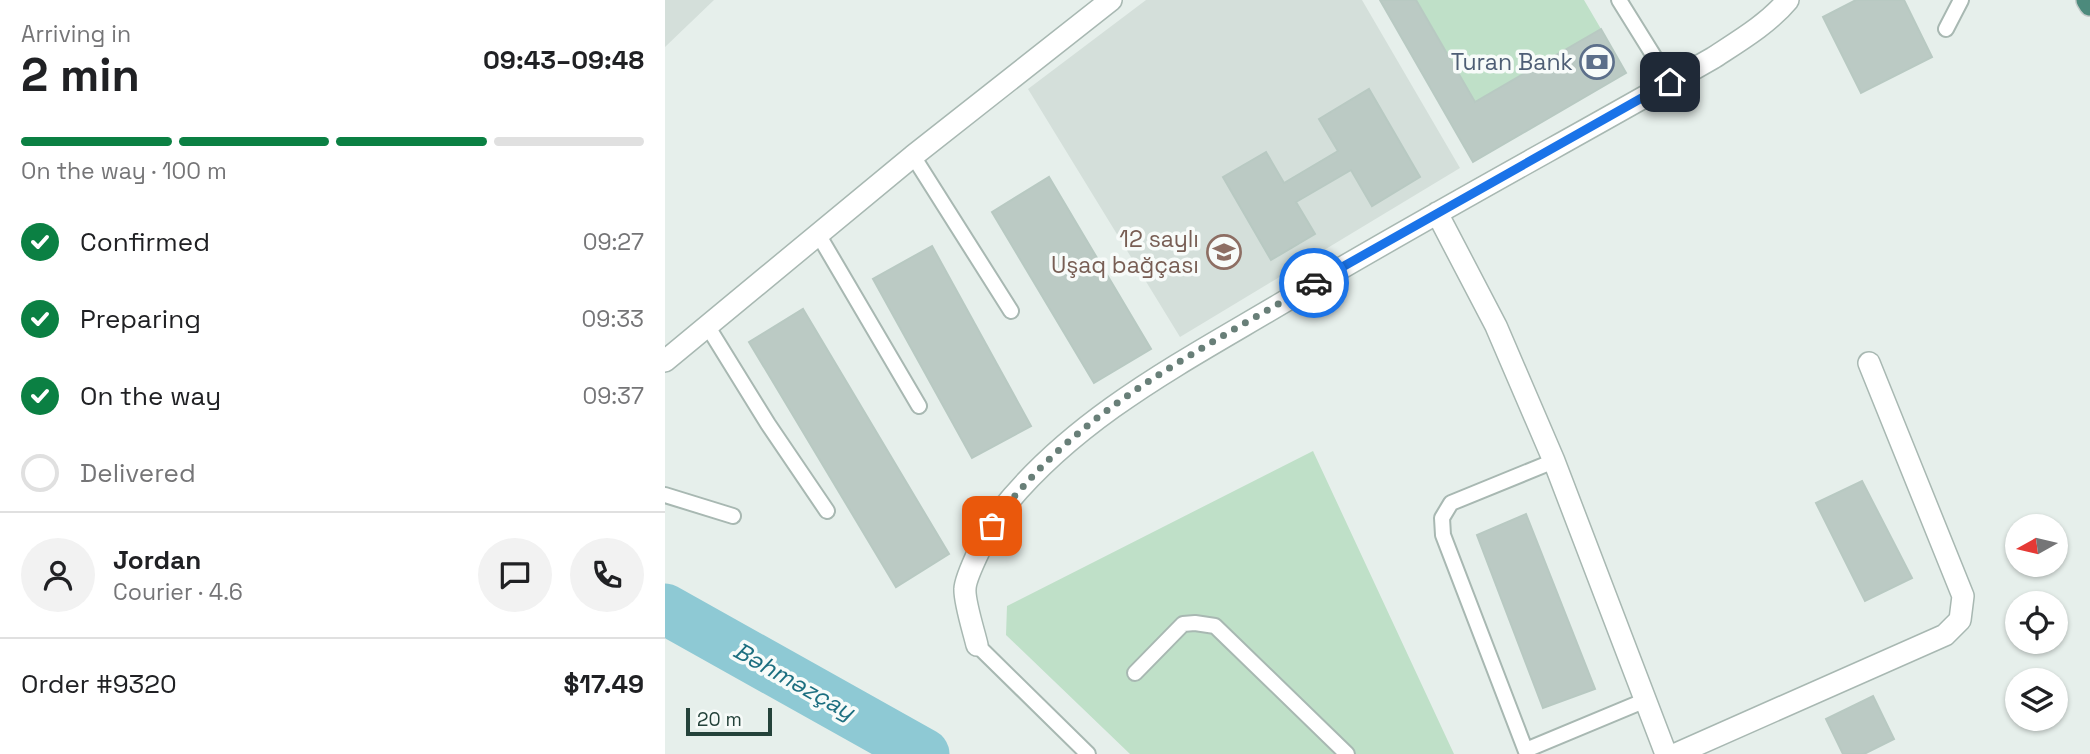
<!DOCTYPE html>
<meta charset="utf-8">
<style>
body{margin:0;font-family:"Space Grotesk",sans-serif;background:#f2f2f2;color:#202124;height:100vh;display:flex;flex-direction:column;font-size:26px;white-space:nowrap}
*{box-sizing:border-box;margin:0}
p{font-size:23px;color:#757577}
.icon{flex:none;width:38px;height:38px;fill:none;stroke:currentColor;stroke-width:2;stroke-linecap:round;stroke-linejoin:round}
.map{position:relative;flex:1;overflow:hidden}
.sheet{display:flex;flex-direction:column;background:#fff;width:665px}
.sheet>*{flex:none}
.needle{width:46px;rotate:262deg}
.buttons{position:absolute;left:1340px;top:514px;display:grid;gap:14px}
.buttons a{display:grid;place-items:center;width:63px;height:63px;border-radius:50%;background:#fff;box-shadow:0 2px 5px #0004;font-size:35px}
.scale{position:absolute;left:21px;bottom:18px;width:86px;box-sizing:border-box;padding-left:7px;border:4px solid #24423a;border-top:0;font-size:19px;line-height:24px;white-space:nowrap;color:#24423a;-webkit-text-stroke:5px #f7fbf9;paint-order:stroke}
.pin{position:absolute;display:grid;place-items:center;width:60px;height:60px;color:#fff;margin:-30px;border-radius:14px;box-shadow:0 4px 10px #0006}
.courier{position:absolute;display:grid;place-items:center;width:70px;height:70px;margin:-35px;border:5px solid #1a73e8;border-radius:50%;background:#fff;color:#222;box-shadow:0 2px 9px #0007}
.overview em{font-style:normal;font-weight:600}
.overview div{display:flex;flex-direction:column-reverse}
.overview{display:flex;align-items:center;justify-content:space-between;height:119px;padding:0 21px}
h1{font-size:46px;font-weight:600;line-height:52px}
.bar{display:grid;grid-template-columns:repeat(4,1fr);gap:10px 7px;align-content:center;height:84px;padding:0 21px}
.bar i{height:9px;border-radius:5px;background:#e0e0e0}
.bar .on{background:#0b8043}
.bar p{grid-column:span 4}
.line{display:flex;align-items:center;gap:18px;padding:0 21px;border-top:2px solid #e0e0e0}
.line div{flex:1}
.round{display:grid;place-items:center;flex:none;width:74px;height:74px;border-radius:37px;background:#f2f2f2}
ol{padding:0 21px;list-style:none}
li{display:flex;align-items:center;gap:21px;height:77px}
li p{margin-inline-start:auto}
li .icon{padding:7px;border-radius:50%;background:#0b8043;color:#fff;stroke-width:4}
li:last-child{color:#757577}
li i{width:38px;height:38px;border:4px solid #e0e0e0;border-radius:50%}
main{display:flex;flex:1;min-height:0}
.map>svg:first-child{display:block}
.built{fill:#d4dfda}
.green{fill:#bfe0c8}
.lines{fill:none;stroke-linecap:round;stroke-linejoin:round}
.river{stroke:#8ec9d4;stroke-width:51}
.building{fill:#bbcac4;stroke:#b8c9c2;stroke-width:2}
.service-casing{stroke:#a8b8b2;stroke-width:18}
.minor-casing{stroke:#a8b8b2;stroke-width:24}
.trunk-casing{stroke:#c2cac8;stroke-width:24}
.service{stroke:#fff;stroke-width:14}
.minor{stroke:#fff;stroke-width:21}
.trunk{stroke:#4c8a7c;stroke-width:21}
.done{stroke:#687f78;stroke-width:7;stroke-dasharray:0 12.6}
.route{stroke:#1a73e8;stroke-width:9}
.labels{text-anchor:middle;stroke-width:7;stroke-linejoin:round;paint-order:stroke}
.service-label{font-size:23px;fill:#4e5e75;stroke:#f7fbf9;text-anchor:end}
.education-label{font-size:23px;fill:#785e54;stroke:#f7fbf9;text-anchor:end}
.water-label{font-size:24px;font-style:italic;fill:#1c6f80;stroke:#f7fbf9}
</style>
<main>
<section class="sheet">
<div class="overview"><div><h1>2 min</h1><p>Arriving in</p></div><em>09:43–09:48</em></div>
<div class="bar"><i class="on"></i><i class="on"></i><i class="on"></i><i></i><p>On the way · 100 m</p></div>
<ol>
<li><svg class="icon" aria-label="check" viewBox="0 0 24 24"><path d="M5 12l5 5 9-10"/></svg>Confirmed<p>09:27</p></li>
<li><svg class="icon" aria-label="check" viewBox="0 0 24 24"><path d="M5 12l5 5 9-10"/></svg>Preparing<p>09:33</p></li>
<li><svg class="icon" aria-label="check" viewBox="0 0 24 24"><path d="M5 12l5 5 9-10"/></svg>On the way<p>09:37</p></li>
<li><i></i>Delivered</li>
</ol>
<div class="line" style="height:126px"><a class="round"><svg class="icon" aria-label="person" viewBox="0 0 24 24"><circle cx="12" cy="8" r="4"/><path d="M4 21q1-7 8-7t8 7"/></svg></a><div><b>Jordan</b><p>Courier · 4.6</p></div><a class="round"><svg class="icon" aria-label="chat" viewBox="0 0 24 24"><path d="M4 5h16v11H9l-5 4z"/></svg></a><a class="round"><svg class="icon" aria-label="phone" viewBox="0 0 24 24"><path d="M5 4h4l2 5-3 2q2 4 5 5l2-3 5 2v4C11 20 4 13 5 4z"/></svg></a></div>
<div class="line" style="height:91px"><div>Order #9320</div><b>$17.49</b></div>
</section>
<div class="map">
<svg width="1425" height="754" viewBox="0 0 1425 754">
<rect width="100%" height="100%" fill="#e6efeb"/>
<path class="built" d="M0 0H49L0 47Z
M481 0H697L795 168 515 337 363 89Z"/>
<path class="green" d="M751 0H919L936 29 810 102Z
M648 451 789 754H465L341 635 342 606Z"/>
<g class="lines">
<path class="river" d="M0 609 259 754"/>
</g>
<path class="building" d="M715 0H751L810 102 936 29 961 73 808 162Z
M1191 0H1239L1267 57 1196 93 1158 17Z
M704 89 755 177 707 206 686 170 631 202 650 234 606 260 558 177 601 152 619 183 673 151 654 119Z
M384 177 486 349 429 383 327 212Z
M267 246 366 426 307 458 208 279Z
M138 309 284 554 231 587 84 342Z
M1197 481 1247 578 1200 601 1151 503Z
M861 514 930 689 878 708 812 535Z
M1208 696 1229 739 1199 754H1178L1161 719Z"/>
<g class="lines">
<g class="service-casing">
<path id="service" d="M954 0 1005 82
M1281 29 1296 0
M248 156 346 311
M153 234 254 406
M43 327 103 424 162 511
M0 495 68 516
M312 645 423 754
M470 673 518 624 530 623 550 626 682 754
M861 750 981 700
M862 754 778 535 777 518 786 503 889 461"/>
</g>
<g class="minor-casing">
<path id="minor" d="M772 213 831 326 889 461 1001 754
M0 361 248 156 446 0
M312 645C309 632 299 601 300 589 300 576 327 523 335 512 409 418 516 363 617 303 759 218 905 140 1048 58 1074 41 1103 24 1123 0
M1011 754 1280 635 1295 620 1298 596 1204 363"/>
</g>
<g class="trunk-casing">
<path id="trunk" d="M1422 0 1425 5"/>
</g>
<use href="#service" class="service"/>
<use href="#minor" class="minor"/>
<use href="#trunk" class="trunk"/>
</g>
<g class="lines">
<path class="done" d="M327 526C337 509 351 495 364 480 443 394 550 342 649 283"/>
<path class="route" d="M649 283 1005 82"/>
</g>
<defs>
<g id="bank-ring" transform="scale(1.75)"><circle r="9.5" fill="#f7fbf9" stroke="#5c6f8a" stroke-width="1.5"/><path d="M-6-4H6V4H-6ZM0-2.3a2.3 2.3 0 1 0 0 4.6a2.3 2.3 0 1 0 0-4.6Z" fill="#5c6f8a"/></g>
<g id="school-ring" transform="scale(1.75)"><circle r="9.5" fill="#f7fbf9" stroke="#8d6e63" stroke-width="1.5"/><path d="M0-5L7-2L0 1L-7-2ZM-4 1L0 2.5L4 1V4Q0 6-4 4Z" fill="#8d6e63"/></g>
</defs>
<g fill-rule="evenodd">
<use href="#bank-ring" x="932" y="62"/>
<use href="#school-ring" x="559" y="252"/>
</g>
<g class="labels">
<g class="service-label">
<text x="908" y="70">Turan Bank</text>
</g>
<g class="education-label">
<text x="534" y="247">12 saylı<tspan x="534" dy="26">Uşaq bağçası</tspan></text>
</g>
<g class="water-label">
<text transform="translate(129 681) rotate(29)" y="8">Bəhməzçay</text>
</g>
</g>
</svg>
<div class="buttons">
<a><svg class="needle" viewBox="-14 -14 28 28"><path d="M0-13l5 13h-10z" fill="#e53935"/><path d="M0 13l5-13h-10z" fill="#757577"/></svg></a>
<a><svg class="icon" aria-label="locate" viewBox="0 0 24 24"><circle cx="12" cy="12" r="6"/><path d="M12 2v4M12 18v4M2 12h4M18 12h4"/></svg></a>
<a><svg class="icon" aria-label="layers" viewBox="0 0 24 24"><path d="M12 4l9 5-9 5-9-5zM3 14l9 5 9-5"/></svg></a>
</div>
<div class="scale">20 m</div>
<div class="pin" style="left:327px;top:526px;background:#ea580c"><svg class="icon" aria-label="bag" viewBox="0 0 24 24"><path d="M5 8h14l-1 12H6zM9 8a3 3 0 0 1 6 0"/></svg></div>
<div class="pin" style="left:1005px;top:82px;background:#1f2937"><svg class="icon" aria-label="home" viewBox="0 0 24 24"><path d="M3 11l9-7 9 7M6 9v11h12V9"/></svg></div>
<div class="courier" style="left:649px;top:283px"><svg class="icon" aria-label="car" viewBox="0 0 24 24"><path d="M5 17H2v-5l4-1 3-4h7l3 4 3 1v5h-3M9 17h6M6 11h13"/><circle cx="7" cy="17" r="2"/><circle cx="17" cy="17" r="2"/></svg></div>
</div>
</main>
